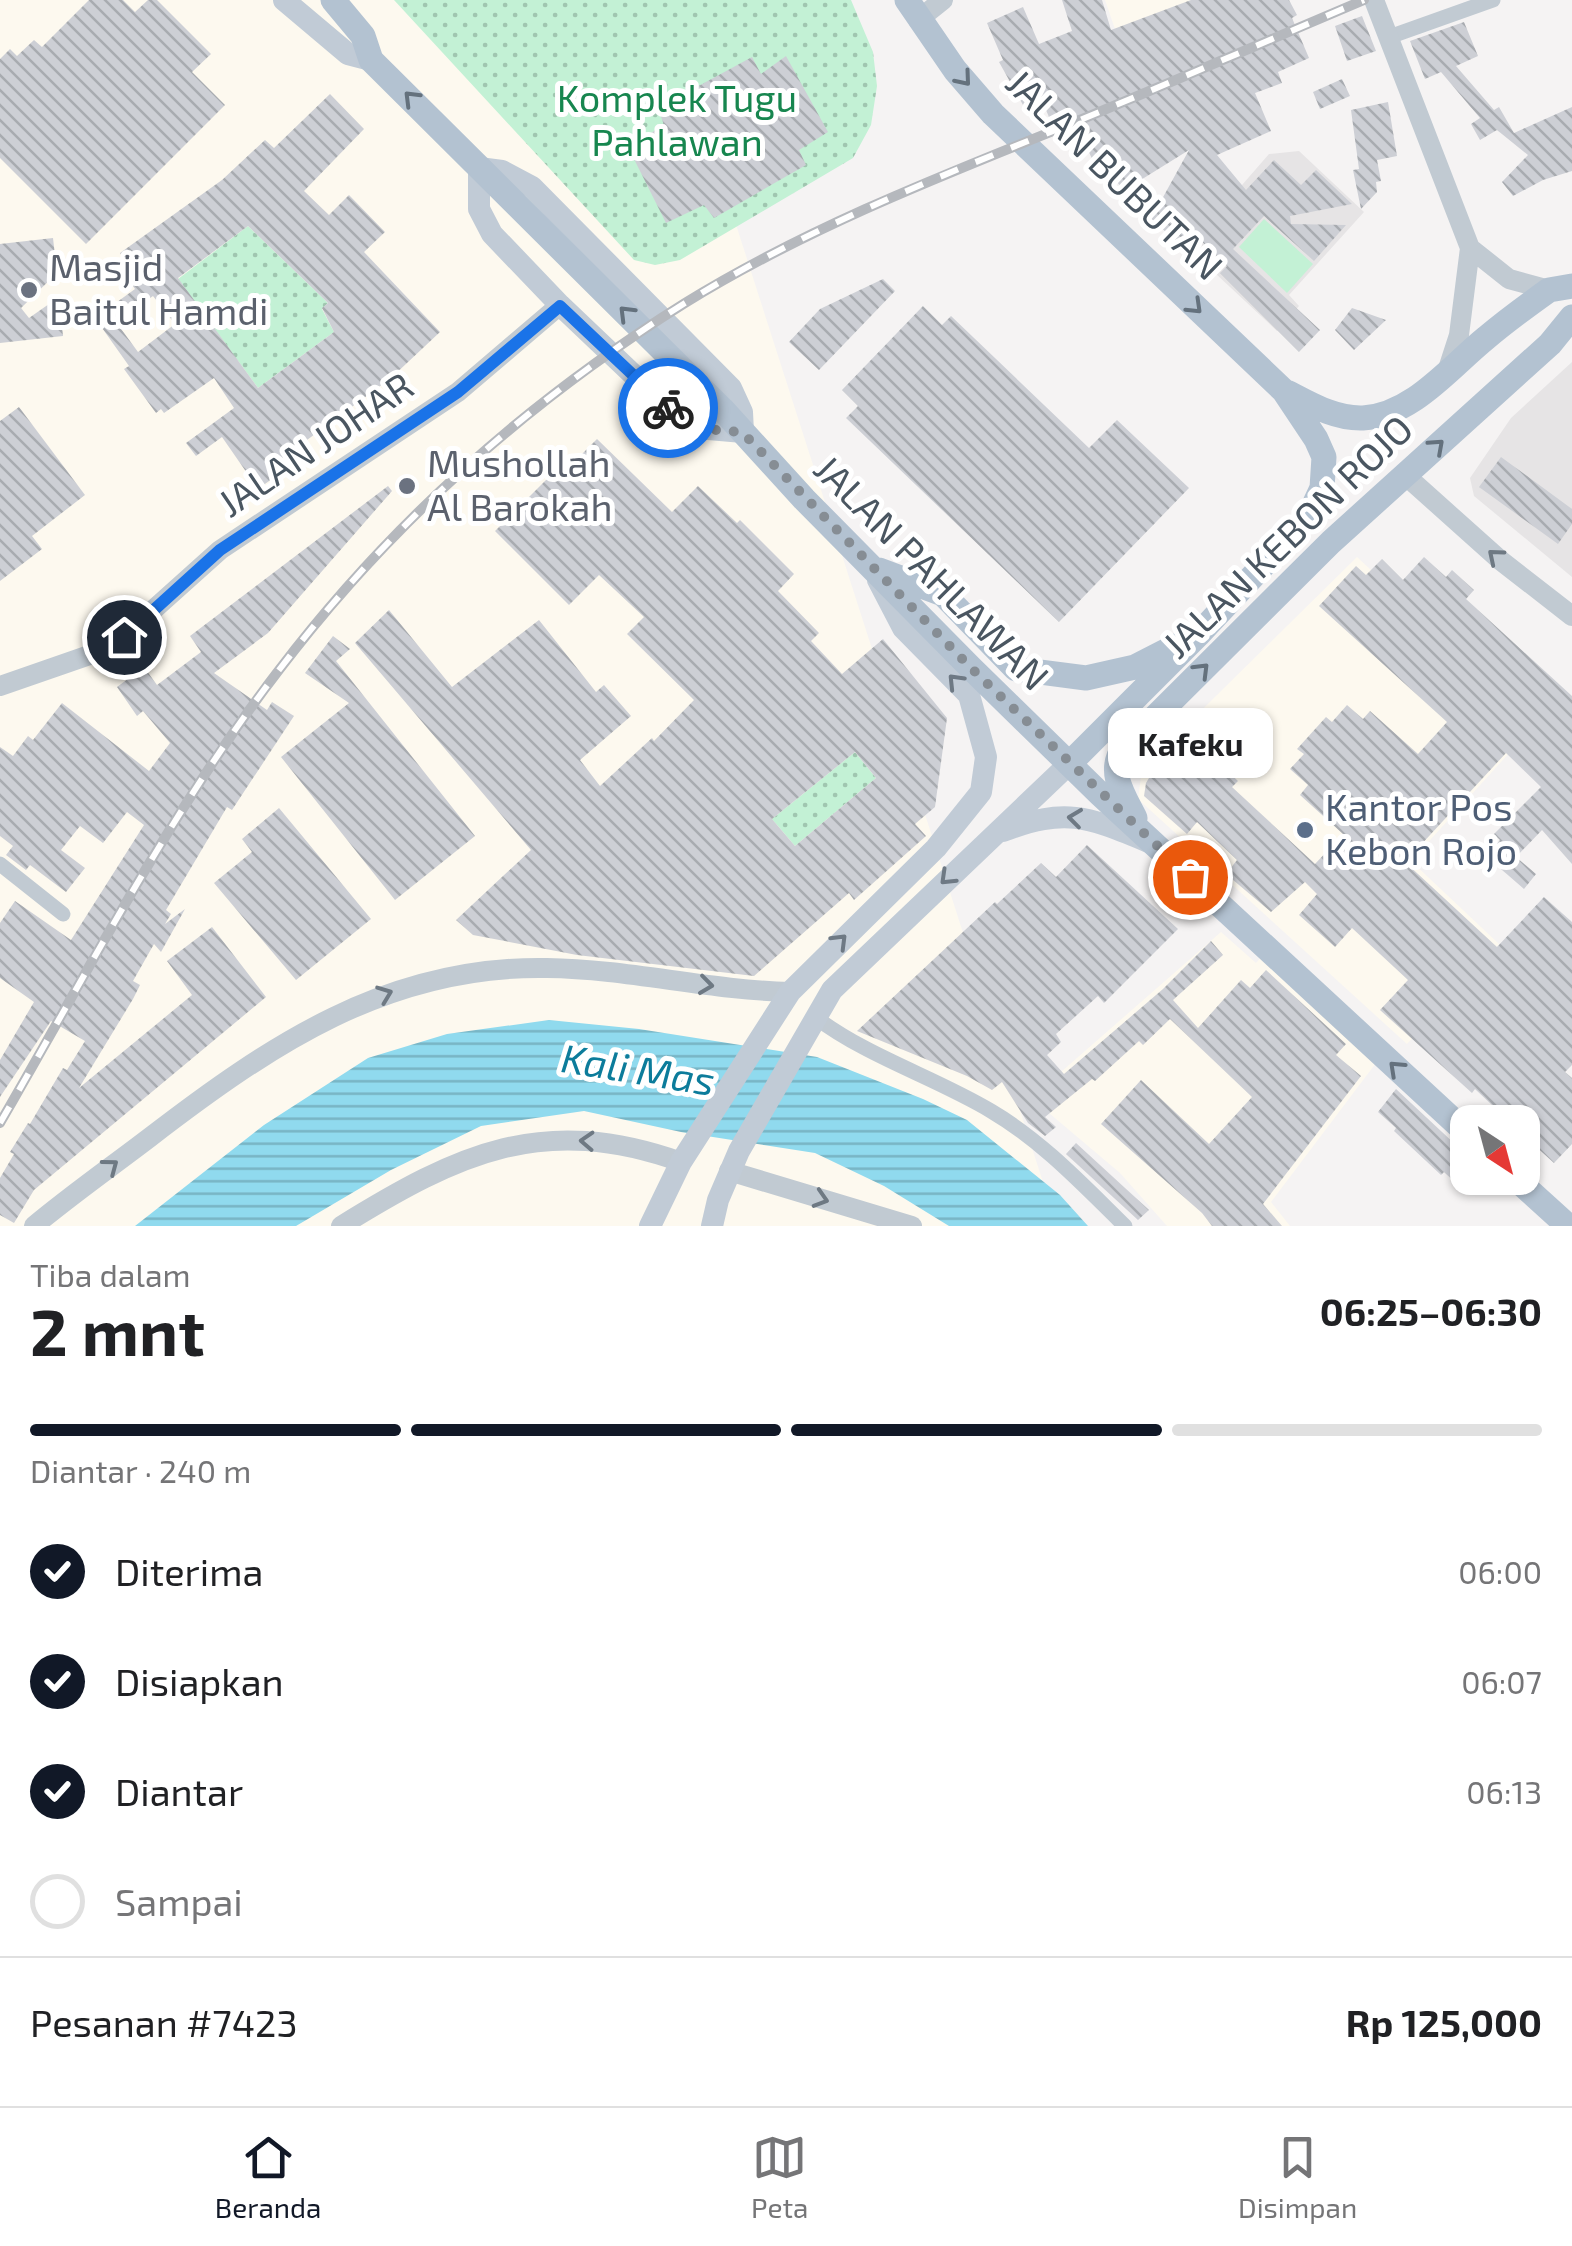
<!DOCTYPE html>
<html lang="id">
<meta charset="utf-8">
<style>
body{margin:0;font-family:"Exo 2",sans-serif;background:#f6f6f6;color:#202124;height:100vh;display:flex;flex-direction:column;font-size:38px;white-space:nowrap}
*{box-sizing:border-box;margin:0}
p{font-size:32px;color:#757577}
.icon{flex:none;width:55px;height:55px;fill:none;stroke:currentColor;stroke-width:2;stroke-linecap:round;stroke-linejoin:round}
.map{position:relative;height:1226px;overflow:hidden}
.details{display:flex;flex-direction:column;background:#fff;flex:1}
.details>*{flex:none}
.needle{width:65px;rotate:144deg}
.fabs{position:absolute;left:1450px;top:1105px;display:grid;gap:20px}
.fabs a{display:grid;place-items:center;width:90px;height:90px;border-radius:20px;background:#fff;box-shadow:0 2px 8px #0004;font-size:50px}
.pin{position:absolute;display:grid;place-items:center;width:85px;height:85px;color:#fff;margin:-42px;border:5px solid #fff;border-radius:50%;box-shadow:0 2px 10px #0007}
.courier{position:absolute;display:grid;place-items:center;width:100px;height:100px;margin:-50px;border:8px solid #1a73e8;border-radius:50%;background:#fff;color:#222;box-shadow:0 2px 12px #0007}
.bubble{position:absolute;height:70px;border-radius:20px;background:#fff;box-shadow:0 2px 8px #0004;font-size:32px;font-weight:700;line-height:70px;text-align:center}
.summary em{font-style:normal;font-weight:700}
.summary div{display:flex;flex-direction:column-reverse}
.summary{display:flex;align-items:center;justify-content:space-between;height:170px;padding:0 30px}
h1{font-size:65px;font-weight:700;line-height:75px}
.bar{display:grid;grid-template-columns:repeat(4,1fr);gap:15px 10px;align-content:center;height:120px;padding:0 30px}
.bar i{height:12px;border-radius:8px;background:#e0e0e0}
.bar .selected{background:#111827}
.bar p{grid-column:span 4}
.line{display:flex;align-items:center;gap:25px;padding:0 30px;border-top:2px solid #e0e0e0}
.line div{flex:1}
ol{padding:0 30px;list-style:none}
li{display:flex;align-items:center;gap:30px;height:110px}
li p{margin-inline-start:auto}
li .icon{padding:10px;border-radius:50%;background:#111827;color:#fff;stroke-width:4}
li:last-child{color:#757577}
li i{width:55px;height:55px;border:5px solid #e0e0e0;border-radius:50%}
.tab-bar{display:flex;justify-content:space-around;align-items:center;height:140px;border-top:2px solid #e0e0e0;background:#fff;font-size:28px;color:#757577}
.tab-bar a{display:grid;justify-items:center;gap:5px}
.tab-bar .selected{color:#111827}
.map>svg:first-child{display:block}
.commercial{fill:#fdf9ef}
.education{fill:#e6e4e5}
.park{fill:url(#park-dots)}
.pitch{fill:#c3f1d5}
.water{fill:url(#water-rules)}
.building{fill:url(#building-back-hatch);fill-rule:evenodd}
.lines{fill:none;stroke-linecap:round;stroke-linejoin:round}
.minor{stroke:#c1cad2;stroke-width:15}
.tertiary{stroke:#c1cad2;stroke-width:20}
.secondary{stroke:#c1cbd6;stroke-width:22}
.primary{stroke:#b3c2d1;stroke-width:25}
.rail-casing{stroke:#b5b8bd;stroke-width:10}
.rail{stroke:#fff;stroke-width:6;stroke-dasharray:19;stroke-linecap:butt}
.oneway{stroke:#64717d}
.oneway2{stroke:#6e7983}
.oneway3{stroke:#6e7984}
.done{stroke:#868d94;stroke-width:10;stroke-dasharray:0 18}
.route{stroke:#1a73e8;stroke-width:12}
.worship-dot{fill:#6b7280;stroke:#fff;stroke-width:4}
.service-dot{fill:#5c6f8a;stroke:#fff;stroke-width:4}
.labels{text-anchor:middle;stroke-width:10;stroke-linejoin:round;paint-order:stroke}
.park-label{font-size:38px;fill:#17864f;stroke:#fff}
.street-label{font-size:38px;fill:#4a5661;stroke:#fff}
.worship-label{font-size:38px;fill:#5b616d;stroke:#fff;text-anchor:start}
.service-label{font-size:38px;fill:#4e5e75;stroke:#fff;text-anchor:start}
.water-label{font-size:40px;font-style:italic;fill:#0c7c9b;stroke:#fff}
</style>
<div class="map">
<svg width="1572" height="1226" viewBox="0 0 1572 1226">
<defs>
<pattern id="park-dots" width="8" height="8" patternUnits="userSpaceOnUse" patternTransform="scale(2.5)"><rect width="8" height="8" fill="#c3f1d5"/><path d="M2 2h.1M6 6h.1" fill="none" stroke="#a0c6b0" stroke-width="1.8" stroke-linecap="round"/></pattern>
<pattern id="water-rules" width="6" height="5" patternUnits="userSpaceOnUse" patternTransform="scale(2.5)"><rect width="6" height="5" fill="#90daee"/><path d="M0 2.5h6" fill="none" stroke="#78b4c4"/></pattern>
<pattern id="building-back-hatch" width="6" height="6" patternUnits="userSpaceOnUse" patternTransform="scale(2.5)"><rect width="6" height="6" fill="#cdcfd5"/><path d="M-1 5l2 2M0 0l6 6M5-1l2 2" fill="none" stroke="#a8abb0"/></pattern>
</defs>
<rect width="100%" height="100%" fill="#f5f3f3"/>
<path class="commercial" d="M0 0H664L1057 1226H0Z
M1105 0H1280L1125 58Z
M1357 557 1402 599 1521 740 1411 861 1499 944 1407 1044 1138 799 1142 769Z
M1221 932 1256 963 1263 955 1379 1059 1271 1202 1290 1226H1167L1120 1173 1036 1102 1037 1093Z"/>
<path class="education" d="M1299 151 1364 212 1289 295 1299 306 1277 331 1215 273 1222 264 1195 239 1269 154Z
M1572 362V577L1474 496 1470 478 1511 418Z"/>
<path class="park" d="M394 0H851L873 52 877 86 871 125 853 158 680 260 655 265 634 260Z
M248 226 328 303 322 309 334 332 258 388 178 279Z
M855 752 876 778 795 846 772 819Z"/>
<path class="pitch" d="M1264 219 1313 264 1287 293 1239 247Z"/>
<path class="water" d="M549 1020 639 1029 817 1057 923 1099 967 1120 1060 1195 1088 1226H949L884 1186 815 1153 681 1132 584 1111 481 1126 391 1170 296 1226H135L264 1125 368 1058 447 1034Z"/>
<path class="building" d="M89 0H123L135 12 148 0H157L211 54 192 72 225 105 86 244 0 158V59L10 49 17 56 34 40 42 47Z
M1062 0H1102L1111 30 1191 0H1289L1297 15 1292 18 1309 58 1278 72 1282 83 1255 93 1271 131 1217 155 1246 190 1274 160 1301 185 1316 170 1352 204 1290 216 1291 224 1346 225 1314 261 1264 216 1233 249 1320 330 1299 352 1220 273 1227 266 1193 233 1182 246 1151 219 1189 150 1123 191 1103 159 1094 163 1087 148 1083 150 1071 122 1054 129 1041 98 1023 105 999 62 1003 60 987 23 1023 7 1039 44 1072 31Z
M1362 16 1376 51 1347 61 1335 26Z
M1464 22 1478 56 1456 66 1494 110 1499 107 1514 133 1572 107V171L1543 180 1513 196 1502 182 1528 155 1497 130 1480 140 1471 124 1480 118 1441 72 1425 79 1410 41Z
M786 56 828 132 799 150 806 165 714 218 704 205 666 223 628 147 664 125 658 108 752 57 761 74Z
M1342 79 1350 96 1320 109 1313 92Z
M330 94 364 129 304 191 329 215 349 195 385 232 364 252 440 332 391 378 269 468 276 476 258 489 222 437 196 456 186 443 234 408 214 378 164 413 161 409 156 413 124 369 129 366 95 318 135 289 123 272 130 268 120 253 222 180 265 140 274 148ZM248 226 328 303 322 308 334 332 258 388 178 278ZM153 296 175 324 138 352 116 322Z
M1388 102 1397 156 1377 160 1381 181 1376 182 1377 192 1361 209 1353 170 1359 169 1351 110Z
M53 238 57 273 21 308 29 318 59 297 63 336 0 343V244Z
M883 279 895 291 819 370 789 342 820 309Z
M923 306 942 325 951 316 1089 448 1117 420 1189 488 1059 622 846 418 858 406 842 390Z
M1352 308 1386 320 1354 350 1335 330Z
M19 407 85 495 32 536 42 549 0 581V421Z
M597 439 672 512 698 486 737 523 740 520 794 574 778 591 819 633 811 641 842 674 883 639 947 718 935 807 915 824 926 836 854 900 849 893 754 976 577 955 473 935 456 920 531 850 355 643 389 610 452 687 539 620 596 692 604 685 631 716 580 760 600 786 652 738 654 741 694 700 627 634 644 617 599 575 569 605 495 531 551 475 556 480ZM855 752 876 778 795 846 772 819Z
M1501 457 1572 509V524L1558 544 1479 487Z
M388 486 392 491 268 633 214 673 267 710 272 702 294 716 232 810 227 807 166 910 171 914 165 924 185 909 161 952 154 944 133 981 140 985 133 999 79 1088 192 995 167 961 212 927 266 997 34 1190 14 1223 0 1215V1178L14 1154 10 1152 28 1123 30 1124 63 1068 67 1070 85 1041 51 1021 0 1097V1060L34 1002 0 978V923L15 901 71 940 144 825 127 812 103 843 80 826 61 850 85 868 66 892 30 865 26 870 6 855 13 846 0 836V747L13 756 28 736 33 740 62 703 149 771 170 743 143 711 137 716 117 687 144 667 157 685 201 652 190 636Z
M1424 557 1446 577 1452 570 1474 590 1466 599 1572 696V864L1542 830 1516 857 1536 874 1524 889 1486 856 1500 840 1494 834 1541 787 1506 753 1405 862 1497 947 1544 897 1572 922V1065L1565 1072 1572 1078V1144L1554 1163 1522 1134V1122H1510L1475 1089 1472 1093 1380 1010 1408 980 1352 928 1335 947 1299 915 1317 894 1305 882 1271 912 1226 874 1237 860 1197 822 1187 834 1144 796 1146 783 1155 768 1180 749 1195 762 1200 757 1211 767 1217 761 1238 781 1232 787 1315 864 1343 834 1300 795 1308 785 1290 769 1304 754 1297 749 1326 717 1332 722 1347 705 1363 719 1370 711 1418 754 1447 722 1319 606 1356 566 1366 575 1382 559 1403 580Z
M333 636 350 649 336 661 475 836 395 900 281 757 349 703 305 673Z
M279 808 371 919 296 980 214 883 252 852 242 839Z
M1087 845 1178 929 1104 1003 1098 996 1056 1034 1061 1042 1047 1055 1064 1074 1163 989 1211 941 1223 955 1173 1000 1198 1028 1241 980 1250 988 1266 970 1346 1044 1336 1055 1361 1076 1263 1204 1282 1226H1212L1202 1213 1101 1124 1141 1080 1209 1144 1252 1097 1170 1019 1143 1045 1139 1041 1095 1081 1092 1079 1045 1117 1056 1127 1045 1136 1028 1123 1002 1082 992 1090 967 1076 857 1031 995 902 997 904 1041 863 1056 877Z
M1396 1089 1457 1146 1468 1151V1194L1444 1172 1441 1175 1394 1131 1396 1128 1378 1112Z
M1076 1143 1149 1210 1138 1220 1066 1154Z"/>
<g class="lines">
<path class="minor" d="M1389 37 1493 0
M0 864 63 914
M815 1017C868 1057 934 1077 991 1111 1042 1141 1083 1185 1125 1226"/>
<path class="tertiary" d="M1374 0 1470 248 1509 279 1549 290
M918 20 943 0
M1447 372 1459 335 1470 248
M1405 475 1500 560 1572 616
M0 686 101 651 123 637 220 550 458 392 560 305
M729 1171 912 1226
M34 1226C71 1195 111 1167 149 1138 270 1045 388 965 547 968 628 969 708 990 790 992
M341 1226C459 1153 543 1113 681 1162"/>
<path class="secondary" d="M284 0 348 54 371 60
M479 168 502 171 532 187 731 388 742 412 743 432 697 428 682 421 560 305 492 234 479 209Z
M1003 831C1067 807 1088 817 1149 842
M650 1226 681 1162 790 992 936 848 981 792 986 757 969 695 903 628 878 580
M712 1226 718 1200 739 1151 832 990 1069 764"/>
<path class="primary" d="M333 0 363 36 371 60 722 409 804 499 971 668 1100 794 1468 1134
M907 0 955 70 993 114 1284 391 1316 439 1324 457 1322 488 1309 516 1198 635 1069 764
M1289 393C1312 405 1336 419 1363 418 1413 415 1450 367 1486 338 1506 321 1528 305 1549 290L1572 286
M879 570 943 594 1016 669 1086 678 1135 667 1176 646
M1135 818C1124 796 1107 772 1123 749L1331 542 1550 344 1572 317
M1515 1178 1568 1226"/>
<g class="rail-casing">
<path id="rail" d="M0 1123C87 973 173 807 279 670 391 523 528 401 685 303 805 229 938 177 1068 125 1167 84 1265 42 1364 0"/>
</g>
<use href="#rail" class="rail"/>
</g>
<defs><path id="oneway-chevron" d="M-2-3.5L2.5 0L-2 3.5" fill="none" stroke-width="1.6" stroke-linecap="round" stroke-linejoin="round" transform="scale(2.5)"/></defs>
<g class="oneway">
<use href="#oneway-chevron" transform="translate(964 79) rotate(50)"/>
<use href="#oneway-chevron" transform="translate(411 98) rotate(-135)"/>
<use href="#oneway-chevron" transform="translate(1195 307) rotate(44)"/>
<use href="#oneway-chevron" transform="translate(626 313) rotate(-135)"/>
<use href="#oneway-chevron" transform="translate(1437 446) rotate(-42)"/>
<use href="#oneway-chevron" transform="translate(1202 670) rotate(-45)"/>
<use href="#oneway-chevron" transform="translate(1396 1068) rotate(-137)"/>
</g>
<g class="oneway2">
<use href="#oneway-chevron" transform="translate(1495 556) rotate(-140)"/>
<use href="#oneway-chevron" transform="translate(706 985) rotate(7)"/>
<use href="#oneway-chevron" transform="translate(385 994) rotate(-21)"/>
<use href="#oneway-chevron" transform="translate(587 1141) rotate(-177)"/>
<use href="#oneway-chevron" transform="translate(111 1166) rotate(-37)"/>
<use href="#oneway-chevron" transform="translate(821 1199) rotate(17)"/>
</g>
<g class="oneway3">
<use href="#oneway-chevron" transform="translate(955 681) rotate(-134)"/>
<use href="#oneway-chevron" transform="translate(1075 818) rotate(-173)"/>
<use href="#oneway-chevron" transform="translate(947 878) rotate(136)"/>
<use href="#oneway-chevron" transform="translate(840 941) rotate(-45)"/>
</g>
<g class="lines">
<path class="done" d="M668 408C690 430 712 430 742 432L971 668 1190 877"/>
<path class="route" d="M124 637 220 550 458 392 560 306 668 408"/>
</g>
<g class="worship-dot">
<circle cx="29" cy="290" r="10"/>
<circle cx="407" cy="486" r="10"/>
</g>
<circle class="service-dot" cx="1305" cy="830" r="10"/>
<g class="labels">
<g class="park-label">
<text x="677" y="112">Komplek Tugu<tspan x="677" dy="44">Pahlawan</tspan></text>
</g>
<g class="street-label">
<text transform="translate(1114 175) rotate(44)" y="13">JALAN BUBUTAN</text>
<text transform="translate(316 445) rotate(-34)" y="13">JALAN JOHAR</text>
<text transform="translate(1288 537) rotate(-44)" y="13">JALAN KEBON ROJO</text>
<text transform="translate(931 573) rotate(45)" y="13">JALAN PAHLAWAN</text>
</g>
<g class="worship-label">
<text x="49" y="281">Masjid<tspan x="49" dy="44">Baitul Hamdi</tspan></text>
<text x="427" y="477">Mushollah<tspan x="427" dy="44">Al Barokah</tspan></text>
</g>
<g class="service-label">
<text x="1325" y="821">Kantor Pos<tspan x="1325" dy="44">Kebon Rojo</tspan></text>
</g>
<g class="water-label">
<text transform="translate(638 1070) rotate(9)" y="14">Kali Mas</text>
</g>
</g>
</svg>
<div class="fabs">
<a><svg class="needle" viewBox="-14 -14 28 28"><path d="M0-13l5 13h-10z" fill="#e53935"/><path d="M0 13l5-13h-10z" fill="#757577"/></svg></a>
</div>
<div class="pin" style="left:1190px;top:877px;background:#ea580c"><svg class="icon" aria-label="bag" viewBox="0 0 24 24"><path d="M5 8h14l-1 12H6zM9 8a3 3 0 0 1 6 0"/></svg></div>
<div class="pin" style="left:124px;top:637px;background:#1f2937"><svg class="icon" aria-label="home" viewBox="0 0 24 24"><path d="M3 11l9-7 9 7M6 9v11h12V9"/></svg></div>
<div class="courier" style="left:668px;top:408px"><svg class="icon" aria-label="bike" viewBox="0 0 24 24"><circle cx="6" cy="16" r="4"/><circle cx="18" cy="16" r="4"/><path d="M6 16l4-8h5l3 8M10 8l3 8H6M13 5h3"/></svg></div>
<div class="bubble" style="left:1108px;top:708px;width:165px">Kafeku</div>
</div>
<section class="details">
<div class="summary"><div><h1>2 mnt</h1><p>Tiba dalam</p></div><em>06:25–06:30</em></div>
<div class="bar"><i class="selected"></i><i class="selected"></i><i class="selected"></i><i></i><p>Diantar · 240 m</p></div>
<ol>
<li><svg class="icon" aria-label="check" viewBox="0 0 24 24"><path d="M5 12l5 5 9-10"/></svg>Diterima<p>06:00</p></li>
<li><svg class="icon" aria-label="check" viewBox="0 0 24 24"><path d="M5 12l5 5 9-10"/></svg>Disiapkan<p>06:07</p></li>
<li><svg class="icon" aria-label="check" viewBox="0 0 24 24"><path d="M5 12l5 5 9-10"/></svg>Diantar<p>06:13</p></li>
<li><i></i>Sampai</li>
</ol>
<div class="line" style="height:130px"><div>Pesanan #7423</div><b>Rp 125,000</b></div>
</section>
<nav class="tab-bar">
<a class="selected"><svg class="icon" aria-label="home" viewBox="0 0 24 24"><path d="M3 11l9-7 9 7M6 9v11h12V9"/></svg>Beranda</a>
<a><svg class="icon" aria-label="map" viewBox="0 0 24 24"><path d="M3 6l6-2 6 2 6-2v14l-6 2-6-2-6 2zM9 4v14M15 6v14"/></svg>Peta</a>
<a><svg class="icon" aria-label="saved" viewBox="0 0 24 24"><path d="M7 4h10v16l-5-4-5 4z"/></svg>Disimpan</a>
</nav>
